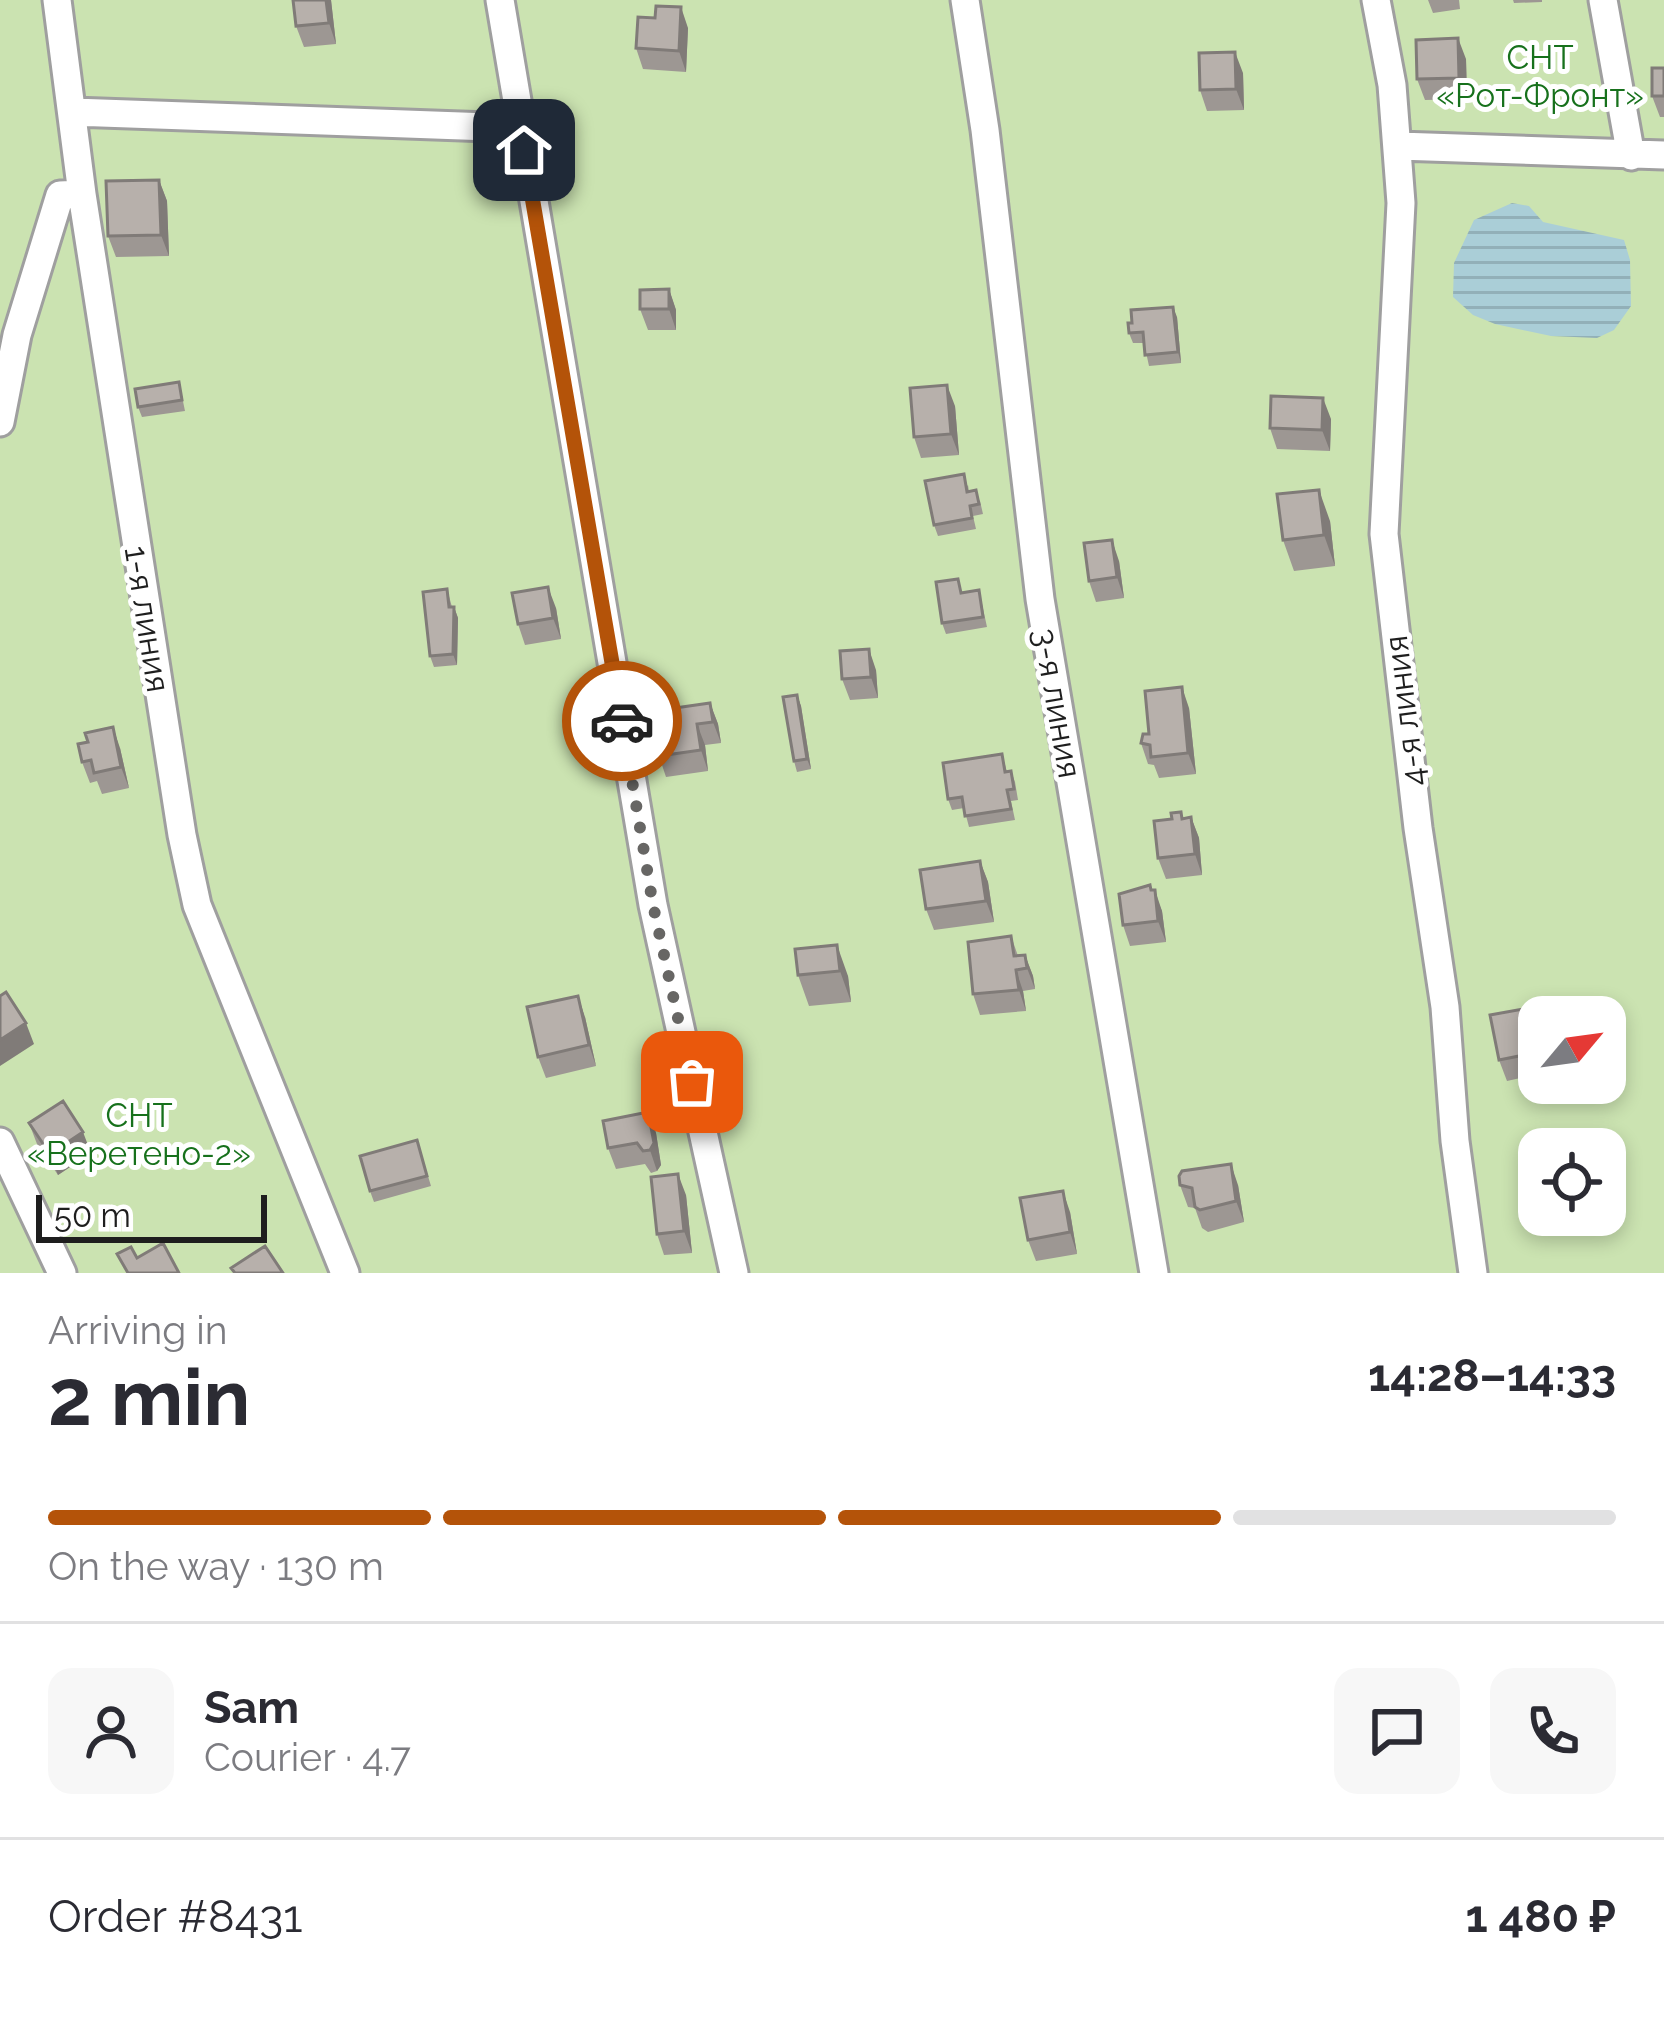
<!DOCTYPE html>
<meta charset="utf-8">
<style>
body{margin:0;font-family:Raleway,sans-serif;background:#f7f7f7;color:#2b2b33;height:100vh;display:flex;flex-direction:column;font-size:45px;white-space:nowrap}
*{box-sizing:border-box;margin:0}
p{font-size:39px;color:#7c7c81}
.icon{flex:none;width:66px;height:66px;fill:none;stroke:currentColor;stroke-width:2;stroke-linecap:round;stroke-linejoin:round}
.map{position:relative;height:1273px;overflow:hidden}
.drawer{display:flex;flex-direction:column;background:#fff;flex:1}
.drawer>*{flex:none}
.needle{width:78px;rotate:61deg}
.fabs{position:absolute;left:1518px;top:996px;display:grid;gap:24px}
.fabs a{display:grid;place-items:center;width:108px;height:108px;border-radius:24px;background:#fff;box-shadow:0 6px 18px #0003;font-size:60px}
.scale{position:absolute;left:36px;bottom:30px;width:231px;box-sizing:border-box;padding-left:12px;border:6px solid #1e1e1e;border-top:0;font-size:33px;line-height:42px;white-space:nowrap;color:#1e1e1e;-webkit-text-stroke:9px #fff;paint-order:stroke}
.pin{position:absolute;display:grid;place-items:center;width:102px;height:102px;color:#fff;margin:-51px;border-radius:24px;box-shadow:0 6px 18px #0006}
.courier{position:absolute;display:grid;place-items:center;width:120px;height:120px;margin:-60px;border:9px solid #b45309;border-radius:50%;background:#fff;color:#222;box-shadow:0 3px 15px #0007}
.headline em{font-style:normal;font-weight:700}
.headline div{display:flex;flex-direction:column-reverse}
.headline{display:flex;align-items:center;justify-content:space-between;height:204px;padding:0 48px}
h1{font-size:78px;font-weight:700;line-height:90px}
.bar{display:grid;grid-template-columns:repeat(4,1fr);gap:18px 12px;align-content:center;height:144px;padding:0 48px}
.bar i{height:15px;border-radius:9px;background:#e1e1e2}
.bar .on{background:#b45309}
.bar p{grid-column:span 4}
.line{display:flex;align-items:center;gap:30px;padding:0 48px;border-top:3px solid #e1e1e2}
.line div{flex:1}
.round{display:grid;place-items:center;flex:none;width:126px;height:126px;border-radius:24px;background:#f7f7f7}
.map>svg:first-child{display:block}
.garden{fill:#cbe3b1;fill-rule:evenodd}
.water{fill:url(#water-rules)}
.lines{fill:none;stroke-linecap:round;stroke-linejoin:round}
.minor-casing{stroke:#9f9f9f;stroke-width:33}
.minor{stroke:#fff;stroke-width:27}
.wall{fill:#9d9793}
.shaded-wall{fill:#807b78}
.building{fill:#b7b0ab;stroke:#807b78;stroke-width:3}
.done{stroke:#676664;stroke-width:12;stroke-dasharray:0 21.6}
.route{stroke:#b45309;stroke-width:15}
.labels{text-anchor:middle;stroke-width:10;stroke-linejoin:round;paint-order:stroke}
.park-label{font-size:33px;fill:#17711c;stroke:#fff}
.street-label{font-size:33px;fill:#1e1e1e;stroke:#fff}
</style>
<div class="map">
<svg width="1664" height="1273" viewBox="0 0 1664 1273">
<defs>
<pattern id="water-rules" width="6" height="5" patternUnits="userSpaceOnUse" patternTransform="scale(3)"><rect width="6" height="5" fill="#aaced7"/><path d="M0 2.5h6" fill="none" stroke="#92b0b8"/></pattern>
</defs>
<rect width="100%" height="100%" fill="#eeebe5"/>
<path class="garden" d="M0 0H1664V1273H0ZM1539 1017H1605V1083H1539ZM1539 1149H1605V1215H1539Z"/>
<path class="water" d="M1512 203 1529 206 1543 222 1624 240 1630 260 1631 306 1614 330 1597 338 1551 336 1495 324 1473 315 1453 297 1454 263 1474 220Z"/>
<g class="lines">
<g class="minor-casing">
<path id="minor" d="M57 0 82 194
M500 0 653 905 734 1273
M965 0 985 130 1040 599 1154 1273
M1376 0 1392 85 1401 203 1384 534 1418 828 1445 1007 1455 1141 1473 1273
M1603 0 1631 156
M73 112 520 128
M1398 146 1664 155
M0 422 17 335 60 195 82 194 182 835 197 905 345 1273
M0 1142 62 1273"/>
</g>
<use href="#minor" class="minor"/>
</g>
<path class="wall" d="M293 0H331L336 44 304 47 296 26Z
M1428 0H1459L1460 9 1433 13Z
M1513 0H1542V2L1514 3Z
M655 18 688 28 686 72 643 69 636 48Z
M1466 59 1467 99 1425 100 1417 79Z
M1664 68V117H1660L1652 96Z
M1243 73 1244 110 1207 111 1200 90Z
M159 180 167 201 169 256 116 257 108 236Z
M669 289 676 310V330H648L640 309Z
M1177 317 1181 363 1149 366 1144 343H1133L1129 333Z
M179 382 185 411 142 417 138 407Z
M955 406 959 455 921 458 914 437Z
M1331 419 1330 451 1277 449 1270 428Z
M968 485 969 492 980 501 983 514 973 516 976 529 938 536 934 525Z
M1330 521 1335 566 1294 571 1283 540Z
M1119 561 1124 598 1096 602 1089 581Z
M447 589 452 607H454L458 618 457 665 434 667 430 656Z
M979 590 987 627 946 634 942 623 963 592Z
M556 608 561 639 525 645 518 624Z
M876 670 878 698 850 700 842 679Z
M797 695 801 706 811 769 797 772 794 761Z
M710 703 718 724 721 743 705 745 708 771 666 777 659 756 656 727Z
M1189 708 1196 774 1159 778 1154 765 1148 764 1141 743Z
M120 748 129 788 102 794 97 781 90 783 82 762Z
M1002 754 1007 772 1011 771 1015 782 1018 800 1011 801 1015 820 969 827 964 808 952 810 948 799Z
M1191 817 1199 838 1202 875 1166 879 1158 858 1184 818Z
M980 861 988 882 994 922 934 930 926 909Z
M1152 890 1162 911 1166 942 1130 946 1123 925Z
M1011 936 1018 956 1025 955 1033 976 1035 989 1023 991 1026 1011 980 1015 973 994Z
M795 949 848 976 851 1002 809 1006 798 975Z
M585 1017 596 1066 546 1078 538 1057Z
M1539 1017V1074L1507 1081 1499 1060Z
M648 1112 656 1133 661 1165 657 1171 651 1173 645 1164 616 1169 608 1148Z
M29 1123 91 1153 58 1175 37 1144Z
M417 1140 431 1186 374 1202 370 1191Z
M1180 1185H1238L1244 1222 1208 1232 1202 1228 1195 1208 1188 1207Z
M686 1195 692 1253 664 1255 657 1234Z
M1070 1212 1077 1254 1036 1261 1028 1240Z"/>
<path class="shaded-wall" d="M326 0H331L336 44 329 23Z
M681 7 688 28 686 72 679 51Z
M1458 38 1466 59 1467 99 1459 78Z
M1235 52 1243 73 1244 110 1236 89Z
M159 180 167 201 169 256 161 235Z
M669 289 676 310V330L669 309Z
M1173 307 1177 317 1181 363 1178 352Z
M947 385 955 406 959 455 951 434Z
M1323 398 1331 419 1330 451 1322 430Z
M1319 490 1330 521 1335 566 1324 535Z
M1112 540 1119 561 1124 598 1117 577Z
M548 587 556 608 561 639 553 618Z
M454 607 458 618 457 665 453 654Z
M869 649 876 670 878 698 871 677Z
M1182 687 1189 708 1196 774 1188 753Z
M797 695 801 706 811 769 807 759Z
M710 703 718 724 721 743 713 722Z
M697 724 705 745 708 771 701 750Z
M113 727 120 748 129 788 121 767Z
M1191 817 1199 838 1202 875 1195 854Z
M980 861 988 882 994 922 986 901Z
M1150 885 1156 901 1155 890 1162 911 1166 942 1158 921Z
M837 945 848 976 851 1002 840 971Z
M1025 955 1033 976 1035 989 1027 968Z
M1016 970 1023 991 1026 1011 1019 990Z
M578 996 585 1017 596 1066 589 1045Z
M26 1023 34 1044 0 1066V1040Z
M648 1112 656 1133 661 1165 657 1171 650 1150Z
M83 1132 91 1153 58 1175 50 1154Z
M1231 1164 1238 1185 1244 1222 1236 1201Z
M678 1174 686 1195 692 1253 684 1231Z
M1063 1191 1070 1212 1077 1254 1070 1232Z"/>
<path class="building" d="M293 0H326L329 23 296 26Z
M656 6 681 7 679 51 636 48 638 17 655 18Z
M1458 38 1459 78 1417 79 1416 40Z
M1235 52 1236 89 1200 90 1199 53Z
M1652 68H1664V96H1652Z
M159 180 161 235 108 236 106 181Z
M669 289V309H640V290Z
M1173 307 1178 352 1145 355 1143 332 1129 333 1128 323H1132L1131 310Z
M179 382 182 400 138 407 135 389Z
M947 385 951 434 914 437 910 388Z
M1271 396 1323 398 1322 430 1270 428Z
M964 474 967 492 976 490 979 504 970 506 972 518 934 525 925 481Z
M1319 490 1324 535 1283 540 1277 494Z
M1112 540 1117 577 1089 581 1084 543Z
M958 579 961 593 979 590 983 617 942 623 936 582Z
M548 587 553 618 518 624 512 593Z
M447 589 449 607H454L453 654 430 656 423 592Z
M869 649 871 677 842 679 840 651Z
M1182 687 1188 753 1151 757 1150 745 1141 743 1143 734H1149L1145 691Z
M797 695 807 759 794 761 783 697Z
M710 703 713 722 697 724 701 750 659 756 653 728 656 727 654 711Z
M113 727 121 767 94 773 91 760 82 762 78 744 88 742 85 733Z
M1002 754 1005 772 1011 771 1014 789 1007 790 1011 809 965 816 962 797 948 799 943 763Z
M1181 812 1182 819 1191 817 1195 854 1158 858 1154 821 1172 819 1171 813Z
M980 861 986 901 926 909 920 870Z
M1150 885 1151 890H1155L1158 921 1123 925 1119 894Z
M1011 936 1014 956 1025 955 1027 968 1016 970 1019 990 973 994 968 942Z
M837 945 840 971 798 975 795 949Z
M6 992 26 1023 0 1040V996Z
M578 996 589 1045 538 1057 527 1007Z
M1540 1006 1542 1017H1539V1052L1499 1060 1490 1015Z
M63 1101 83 1132 50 1154 29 1123Z
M648 1112 654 1143 650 1150 643 1151 637 1143 608 1148 603 1121Z
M417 1140 427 1176 370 1191 360 1156Z
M1231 1164 1236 1201 1200 1210 1195 1207 1192 1188 1180 1185 1179 1176 1182 1171Z
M678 1174 684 1231 657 1234 651 1177Z
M1063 1191 1070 1232 1028 1240 1020 1198Z
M163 1243 179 1273H128L117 1254 131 1247 137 1258Z
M265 1246 283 1273H235L231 1268Z"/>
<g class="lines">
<path class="done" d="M622 721 653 905 692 1082"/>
<path class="route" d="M524 150 622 721"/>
</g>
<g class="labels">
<g class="park-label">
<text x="1540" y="69">СНТ<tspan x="1540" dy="38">«Рот-Фронт»</tspan></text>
<text x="139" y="1127">СНТ<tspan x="139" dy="38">«Веретено-2»</tspan></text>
</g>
<g class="street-label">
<text transform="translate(148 619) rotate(81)" y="12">1-я линия</text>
<text transform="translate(1058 703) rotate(80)" y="12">3-я линия</text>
<text transform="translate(1404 711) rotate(-97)" y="12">4-я линия</text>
</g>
</g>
</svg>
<div class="fabs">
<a><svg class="needle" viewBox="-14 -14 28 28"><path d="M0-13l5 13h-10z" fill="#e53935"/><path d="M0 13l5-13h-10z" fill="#7c7c81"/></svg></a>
<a><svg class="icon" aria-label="locate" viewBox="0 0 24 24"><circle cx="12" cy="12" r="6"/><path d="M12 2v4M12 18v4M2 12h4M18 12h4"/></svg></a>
</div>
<div class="scale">50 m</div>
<div class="pin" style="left:692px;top:1082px;background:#ea580c"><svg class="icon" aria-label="bag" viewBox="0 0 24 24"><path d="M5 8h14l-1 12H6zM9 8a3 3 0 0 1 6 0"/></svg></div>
<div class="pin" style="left:524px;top:150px;background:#1f2937"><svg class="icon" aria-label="home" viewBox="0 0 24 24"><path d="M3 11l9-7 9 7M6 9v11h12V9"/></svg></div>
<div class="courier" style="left:622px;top:721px"><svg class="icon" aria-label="car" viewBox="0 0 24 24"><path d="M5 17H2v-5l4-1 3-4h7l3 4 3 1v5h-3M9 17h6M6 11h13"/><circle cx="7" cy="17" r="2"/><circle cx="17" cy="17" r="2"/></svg></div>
</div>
<section class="drawer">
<div class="headline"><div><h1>2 min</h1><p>Arriving in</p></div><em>14:28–14:33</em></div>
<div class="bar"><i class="on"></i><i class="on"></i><i class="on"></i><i></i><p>On the way · 130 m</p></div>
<div class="line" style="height:216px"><a class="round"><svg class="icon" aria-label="person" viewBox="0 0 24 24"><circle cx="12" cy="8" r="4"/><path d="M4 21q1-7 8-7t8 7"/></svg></a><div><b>Sam</b><p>Courier · 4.7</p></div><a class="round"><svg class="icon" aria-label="chat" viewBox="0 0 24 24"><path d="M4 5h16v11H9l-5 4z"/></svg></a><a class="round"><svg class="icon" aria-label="phone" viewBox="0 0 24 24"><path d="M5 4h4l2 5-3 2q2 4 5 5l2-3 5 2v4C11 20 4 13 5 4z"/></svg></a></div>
<div class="line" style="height:156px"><div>Order #8431</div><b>1 480 ₽</b></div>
</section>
